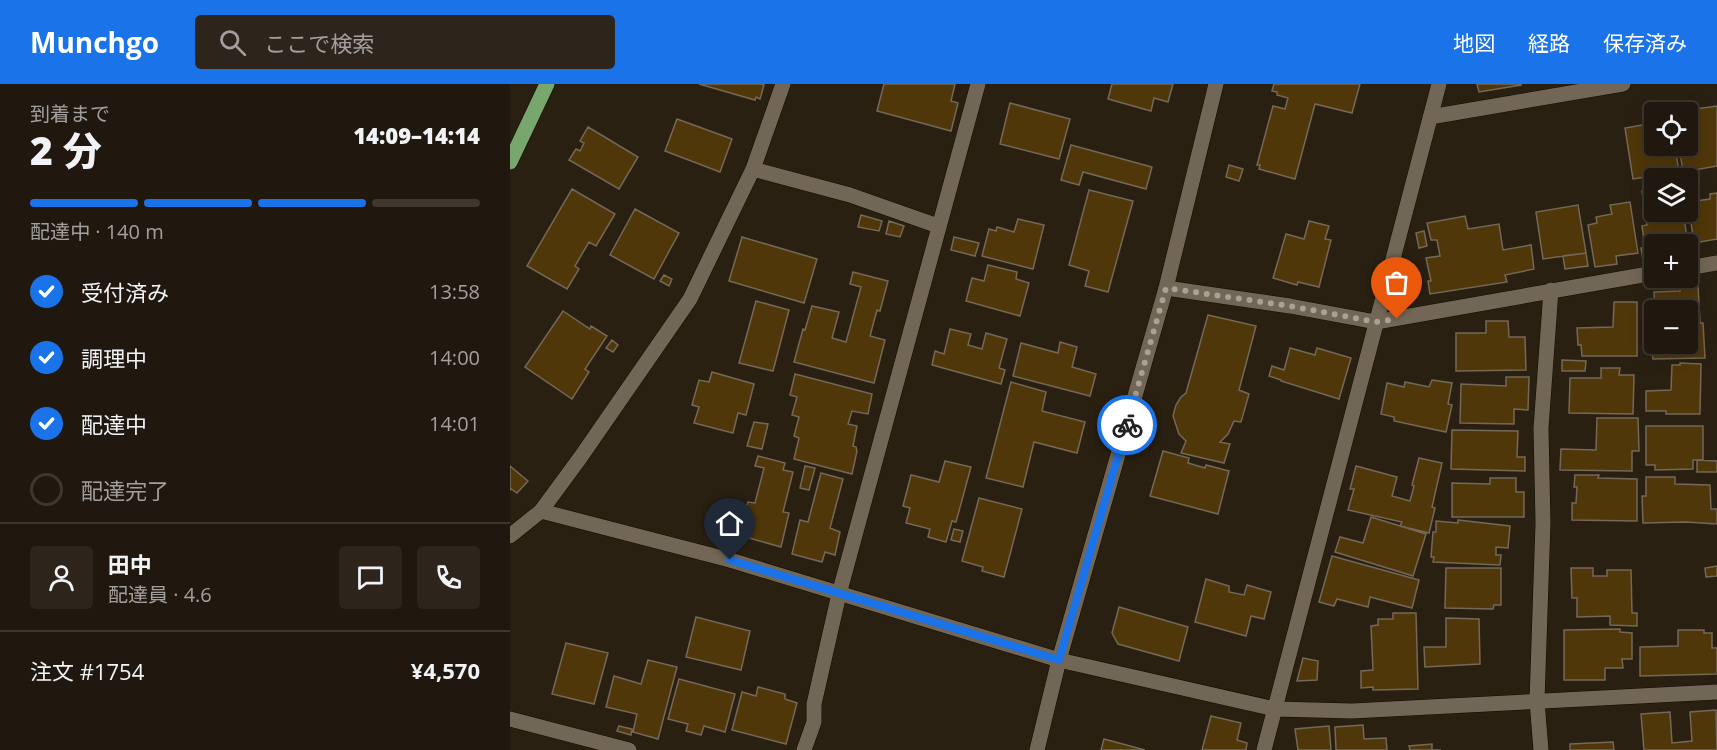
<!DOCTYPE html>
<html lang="ja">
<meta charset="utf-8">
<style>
body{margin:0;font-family:"Open Sans","Noto Sans JP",sans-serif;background:#2d251c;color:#f1f3f6;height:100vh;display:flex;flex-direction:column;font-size:22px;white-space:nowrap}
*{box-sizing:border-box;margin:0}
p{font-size:20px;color:#a2a09e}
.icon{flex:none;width:33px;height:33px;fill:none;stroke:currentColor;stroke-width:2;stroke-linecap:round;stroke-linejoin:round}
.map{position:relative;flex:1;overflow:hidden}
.sheet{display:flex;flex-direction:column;background:#20180e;width:510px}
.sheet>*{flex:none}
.tools{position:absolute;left:1134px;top:18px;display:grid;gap:12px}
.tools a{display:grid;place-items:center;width:54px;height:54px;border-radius:6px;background:#20180e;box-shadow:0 3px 15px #0003,0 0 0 2px #3d372e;font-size:30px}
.pin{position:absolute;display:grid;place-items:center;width:51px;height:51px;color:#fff;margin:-62px -26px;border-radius:50% 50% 50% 0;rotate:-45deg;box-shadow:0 0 6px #0007}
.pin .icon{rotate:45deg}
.courier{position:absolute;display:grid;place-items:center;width:60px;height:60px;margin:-30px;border:4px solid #1a73e8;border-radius:50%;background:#fff;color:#222;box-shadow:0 2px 8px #0007}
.summary em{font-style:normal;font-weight:800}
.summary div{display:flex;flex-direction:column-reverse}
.summary{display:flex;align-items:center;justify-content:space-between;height:102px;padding:0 30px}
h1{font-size:39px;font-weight:800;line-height:45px}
.bar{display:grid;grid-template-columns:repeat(4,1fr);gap:9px 6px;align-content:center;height:72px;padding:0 30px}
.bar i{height:8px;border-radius:4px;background:#3d372e}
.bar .on{background:#1a73e8}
.bar p{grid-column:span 4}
.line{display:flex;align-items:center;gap:15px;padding:0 30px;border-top:2px solid #3d372e}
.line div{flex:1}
.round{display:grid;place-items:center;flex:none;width:63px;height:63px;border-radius:6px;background:#2d251c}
ol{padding:0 30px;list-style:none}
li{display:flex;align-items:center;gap:18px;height:66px}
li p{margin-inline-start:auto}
li .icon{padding:6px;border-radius:50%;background:#1a73e8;color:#fff;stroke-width:4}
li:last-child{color:#a2a09e}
li i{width:33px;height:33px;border:3px solid #3d372e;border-radius:50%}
header{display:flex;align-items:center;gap:36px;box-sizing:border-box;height:84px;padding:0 30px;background:#1a73e8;color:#fff}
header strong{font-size:28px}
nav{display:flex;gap:33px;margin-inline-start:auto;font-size:21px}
.search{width:420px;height:54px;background:#2d251c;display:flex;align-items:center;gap:15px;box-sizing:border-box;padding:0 21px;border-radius:6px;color:#a2a09e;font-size:22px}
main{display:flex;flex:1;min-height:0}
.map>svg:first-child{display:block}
.building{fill:#503709;stroke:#746858;stroke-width:1.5}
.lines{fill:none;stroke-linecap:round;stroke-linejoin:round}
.minor-casing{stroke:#120a01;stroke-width:16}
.tertiary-casing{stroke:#120a01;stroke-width:16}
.primary-casing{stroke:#120a01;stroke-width:16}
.minor{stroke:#726756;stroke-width:15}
.tertiary{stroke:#726756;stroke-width:15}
.primary{stroke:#77a76c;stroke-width:15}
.done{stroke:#a9a196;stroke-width:6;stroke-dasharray:0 10.8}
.route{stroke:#1a73e8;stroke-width:8}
</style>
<header>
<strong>Munchgo</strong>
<div class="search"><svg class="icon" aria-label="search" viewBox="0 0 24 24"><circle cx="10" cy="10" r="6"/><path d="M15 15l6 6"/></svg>ここで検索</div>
<nav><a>地図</a><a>経路</a><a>保存済み</a></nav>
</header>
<main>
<section class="sheet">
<div class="summary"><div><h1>2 分</h1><p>到着まで</p></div><em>14:09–14:14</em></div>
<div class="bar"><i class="on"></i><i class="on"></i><i class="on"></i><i></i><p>配達中 · 140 m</p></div>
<ol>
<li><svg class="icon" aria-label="check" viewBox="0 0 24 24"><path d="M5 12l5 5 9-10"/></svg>受付済み<p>13:58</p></li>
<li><svg class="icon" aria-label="check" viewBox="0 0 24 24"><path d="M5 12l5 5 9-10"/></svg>調理中<p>14:00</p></li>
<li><svg class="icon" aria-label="check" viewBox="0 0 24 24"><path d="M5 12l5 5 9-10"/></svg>配達中<p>14:01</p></li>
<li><i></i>配達完了</li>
</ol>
<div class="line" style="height:108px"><a class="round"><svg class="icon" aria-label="person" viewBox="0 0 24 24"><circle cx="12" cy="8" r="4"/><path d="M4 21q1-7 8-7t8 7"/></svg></a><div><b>田中</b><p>配達員 · 4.6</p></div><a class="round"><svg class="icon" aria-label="chat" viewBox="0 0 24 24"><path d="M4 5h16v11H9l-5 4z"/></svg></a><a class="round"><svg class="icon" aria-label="phone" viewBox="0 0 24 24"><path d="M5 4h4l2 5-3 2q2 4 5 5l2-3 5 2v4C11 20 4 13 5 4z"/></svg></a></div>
<div class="line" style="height:78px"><div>注文 #1754</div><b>¥4,570</b></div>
</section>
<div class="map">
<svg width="1207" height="666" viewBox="0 0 1207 666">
<rect width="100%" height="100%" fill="#2a2012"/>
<path class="building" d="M189 0H251L254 1 250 15 246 13 245 16Z
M374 0H445L441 17 448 19 441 47 367 27Z
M602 0H663L658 18 644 14 641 27 598 15Z
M764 0H850L842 29 805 20 785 95 749 85 750 81H747L763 22 775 25 778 14 767 11V8L762 7Z
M967 0H1011V1L969 8Z
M500 19 560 35 549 75 490 60Z
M1207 22V82L1173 88 1169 62H1178V28H1164Z
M167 35 222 55 210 88 155 67Z
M1144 39V62H1165L1169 88 1123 95 1115 44Z
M78 43 128 73 109 105 59 76 66 65 70 67 74 59 70 57Z
M561 61 642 83 636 105 573 88 569 101 551 96Z
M719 81 733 85 729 97 716 93Z
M62 105 105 130 86 162 79 158 65 182 69 185 57 205 17 182Z
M1144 105V128H1173L1178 160H1144V174L1133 176 1131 164 1135 163 1132 142 1137 141 1132 107Z
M579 106 623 117 598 208 575 202 579 187 559 181Z
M1207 109V155L1184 159 1178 118 1200 115V110Z
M1120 118 1128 169 1106 172 1107 180 1085 183 1078 141 1087 139 1086 133 1102 130 1100 121Z
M1068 121 1076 169 1033 175 1026 128Z
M125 125 169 149 144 195 100 171Z
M351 131 372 137 369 147 348 143Z
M955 132 958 145 989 140 993 166 1021 161 1024 185 995 191 997 198 920 210 918 197H921L916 174 930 172 927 156H921L917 139Z
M508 135 534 141 523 185 472 172 479 145 486 147 487 143 504 148Z
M379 137 394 142 390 153 376 150Z
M799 137 819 142 815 155 821 156 809 203 788 198 787 201 763 194 776 150 794 155Z
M914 147 917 162 909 164 906 149Z
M232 153 307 175 294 219 219 197Z
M444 153 469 159 465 172 441 166Z
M1076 169 1078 182 1055 185 1053 172Z
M478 181 507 188 506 195 519 199 510 232 456 217 462 194 474 197Z
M343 188 378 197 370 227 367 226 360 252 375 256 364 299 284 278 293 245 295 246 302 222 329 228 322 254 336 258 351 203 340 200Z
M154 191 162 195 159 202 150 197Z
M1188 201 1190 239H1193L1195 274 1143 275 1141 259 1178 260V226H1145L1144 208 1170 207 1169 202Z
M246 217 279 226 263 287 229 279Z
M1104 218H1127V272H1072L1071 261H1068L1067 244 1103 243Z
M53 227 80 245 81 242 97 252 75 285 79 288 62 315 15 283Z
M698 231 746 242 729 306 739 310 731 338 724 337 718 350 710 358 720 360 714 379 671 369 676 357 669 350 663 332 666 321 671 313 676 309Z
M976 237H998L999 253H1015L1016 286 946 287V249H976Z
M440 245 461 250 458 261 472 265 476 249 497 255 489 284 495 286 491 300 422 281 425 267 434 270Z
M102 256 108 261 103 268 96 264Z
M550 258 567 263 562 283 586 290 580 312 503 292 511 259 548 269Z
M780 264 805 271 807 264 841 274 829 315 771 297V296L759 292 762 282 774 286Z
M1052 276 1076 277 1075 287H1052Z
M1170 279 1191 280 1190 330H1156V327H1136V307L1161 306 1162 281H1170Z
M1091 284H1110L1109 291H1124L1123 330 1059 329 1060 294H1091Z
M202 288 244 300 236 331 228 329 223 349 184 339 189 323 182 321 189 296 199 298Z
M285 290 362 310 358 330 342 327 338 340 347 342 343 362 346 363 347 367 342 390 284 375 289 354 284 352 289 333 282 331 287 313 280 311Z
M996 293H1019L1018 326 1004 325V340L950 339 951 300 996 302Z
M922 296 942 299 938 320 942 321 936 348 884 337V333L871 330 877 299 894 303 895 298 919 303Z
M501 298 536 308 532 327 575 338 567 369 524 358 513 403 476 394Z
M1087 334H1128L1129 367H1122V387L1050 386 1051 365 1086 366Z
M244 338 258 340 252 365 237 362Z
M1136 342H1193V376H1183V385L1145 386V381H1136Z
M942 346 1008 347 1007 373H1015V387L941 385Z
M653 367 679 374 678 379 695 384 696 381 719 387 708 430 640 412Z
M248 372 275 379 273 386 283 388 273 428 279 429 271 463 218 448 216 456 202 452 209 424 222 427 223 423 235 426 238 418 245 419 254 384 245 382Z
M909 374 932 379 922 423 925 424 919 449 890 442 892 438 838 426 844 405H840L846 382 887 393 882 412 900 417 904 402 902 401Z
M1187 376 1207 377V388H1187Z
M435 377 461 383 446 438 442 437 436 458 418 453 420 445 396 439 400 424 393 422 401 391 429 398Z
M0 382 18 397 7 409 1 405 0 406Z
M295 382 305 384 299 406 290 404Z
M311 389 333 395 320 444 330 448 325 471 315 468 312 478 282 470 290 436 298 438Z
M1065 391H1089L1088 394 1127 395V437L1062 436V419H1066L1067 403H1064Z
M1136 393H1165V400L1200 401 1201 425H1207V440L1176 438 1133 439 1132 412H1136Z
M980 394H1006V408H1014V433H942V399L980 400Z
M469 414 512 425 494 493 472 487 473 483 452 477Z
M861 433 916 450 903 492 825 468 830 453 853 459Z
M948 436 1000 442 998 464 986 463V471H991L990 481 923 478 924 473H921L923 448H926V437L948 439Z
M444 445 453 447 450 458 441 456Z
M822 472 909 496 902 524 860 513 858 523 827 515 824 522 809 518Z
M1207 482V492L1196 493 1195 484Z
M936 484H991V521H984L983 525 935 524Z
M1061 484H1083V492H1097V486H1121L1122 529H1127V542L1100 541V532L1067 533V514H1062Z
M696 495 719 502V508L734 511 737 501 761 508 754 535 741 532 736 552 685 538Z
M609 523 678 543 669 577 608 560 602 549Z
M883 529H906L908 605 863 606V603L851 604V587L863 586 861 542 868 541V535H883Z
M186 533 240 547 231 586 176 573Z
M936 534 969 535 970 580 915 583 914 563H936Z
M1110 545V548L1122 549V575H1112L1113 584H1095V596H1054V546Z
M1168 546H1194V549H1202V564H1207V590L1130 592V563L1168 562Z
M56 559 98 569 84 620 42 610Z
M793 574 808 577 807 596 787 597Z
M138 576 167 583 148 655 123 648 127 630 96 623 104 592 131 600Z
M169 595 225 610 215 648 194 642 191 651 176 647 178 640 158 635Z
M248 603 275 610V615L287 619 276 660 222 646 232 608 246 612Z
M1206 626 1207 666H1134L1131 630 1160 628 1162 659 1182 657 1180 628Z
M701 632 731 639 727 656 737 659 736 666H692Z
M853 641 854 655 876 654 877 666H826L825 643Z
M109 642 122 645 121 651 107 647Z
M819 642 821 666H788L785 645Z
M594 655 635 666H591Z
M1103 658 1104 666H1060V660Z
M922 660V666H931H900L899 662Z"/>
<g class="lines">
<g class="minor-casing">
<path id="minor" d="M920 33 1113 0
M243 85 340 111 428 142
M1178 184 1207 179
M656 204 780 222 866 238 1144 189
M31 427 220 476 549 576 765 625 842 627 1207 608
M0 452 31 427 70 374 180 215 243 85 273 0
M0 635 119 666
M294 666 304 638V620L329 510 468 0
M754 666 929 0
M1031 666 1027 617 1033 439 1031 344 1041 206"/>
</g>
<g class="tertiary-casing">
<path id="tertiary" d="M527 666 549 576 656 204 706 0"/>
</g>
<g class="primary-casing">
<path id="primary" d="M0 78 37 0"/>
</g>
<use href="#minor" class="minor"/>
<use href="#tertiary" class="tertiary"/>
<use href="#primary" class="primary"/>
</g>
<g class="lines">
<path class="done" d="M617 341 656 204 780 222 866 238 887 235"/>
<path class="route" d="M220 476 549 576 617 341"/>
</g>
</svg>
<div class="tools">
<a><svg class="icon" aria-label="locate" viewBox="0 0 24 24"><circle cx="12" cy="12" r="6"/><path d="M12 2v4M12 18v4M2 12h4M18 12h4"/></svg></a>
<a><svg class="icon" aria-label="layers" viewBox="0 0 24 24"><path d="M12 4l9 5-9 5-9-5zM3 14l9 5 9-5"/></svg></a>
<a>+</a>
<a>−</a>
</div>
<div class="pin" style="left:887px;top:235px;background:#ea580c"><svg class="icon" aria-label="bag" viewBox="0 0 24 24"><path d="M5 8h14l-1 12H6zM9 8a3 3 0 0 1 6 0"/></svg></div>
<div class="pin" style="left:220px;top:476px;background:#1f2937"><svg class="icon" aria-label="home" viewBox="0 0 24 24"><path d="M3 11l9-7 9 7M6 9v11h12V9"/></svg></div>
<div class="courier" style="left:617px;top:341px"><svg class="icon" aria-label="bike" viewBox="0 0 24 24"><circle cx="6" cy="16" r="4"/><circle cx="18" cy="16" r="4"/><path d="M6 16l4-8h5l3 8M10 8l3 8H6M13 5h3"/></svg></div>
</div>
</main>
